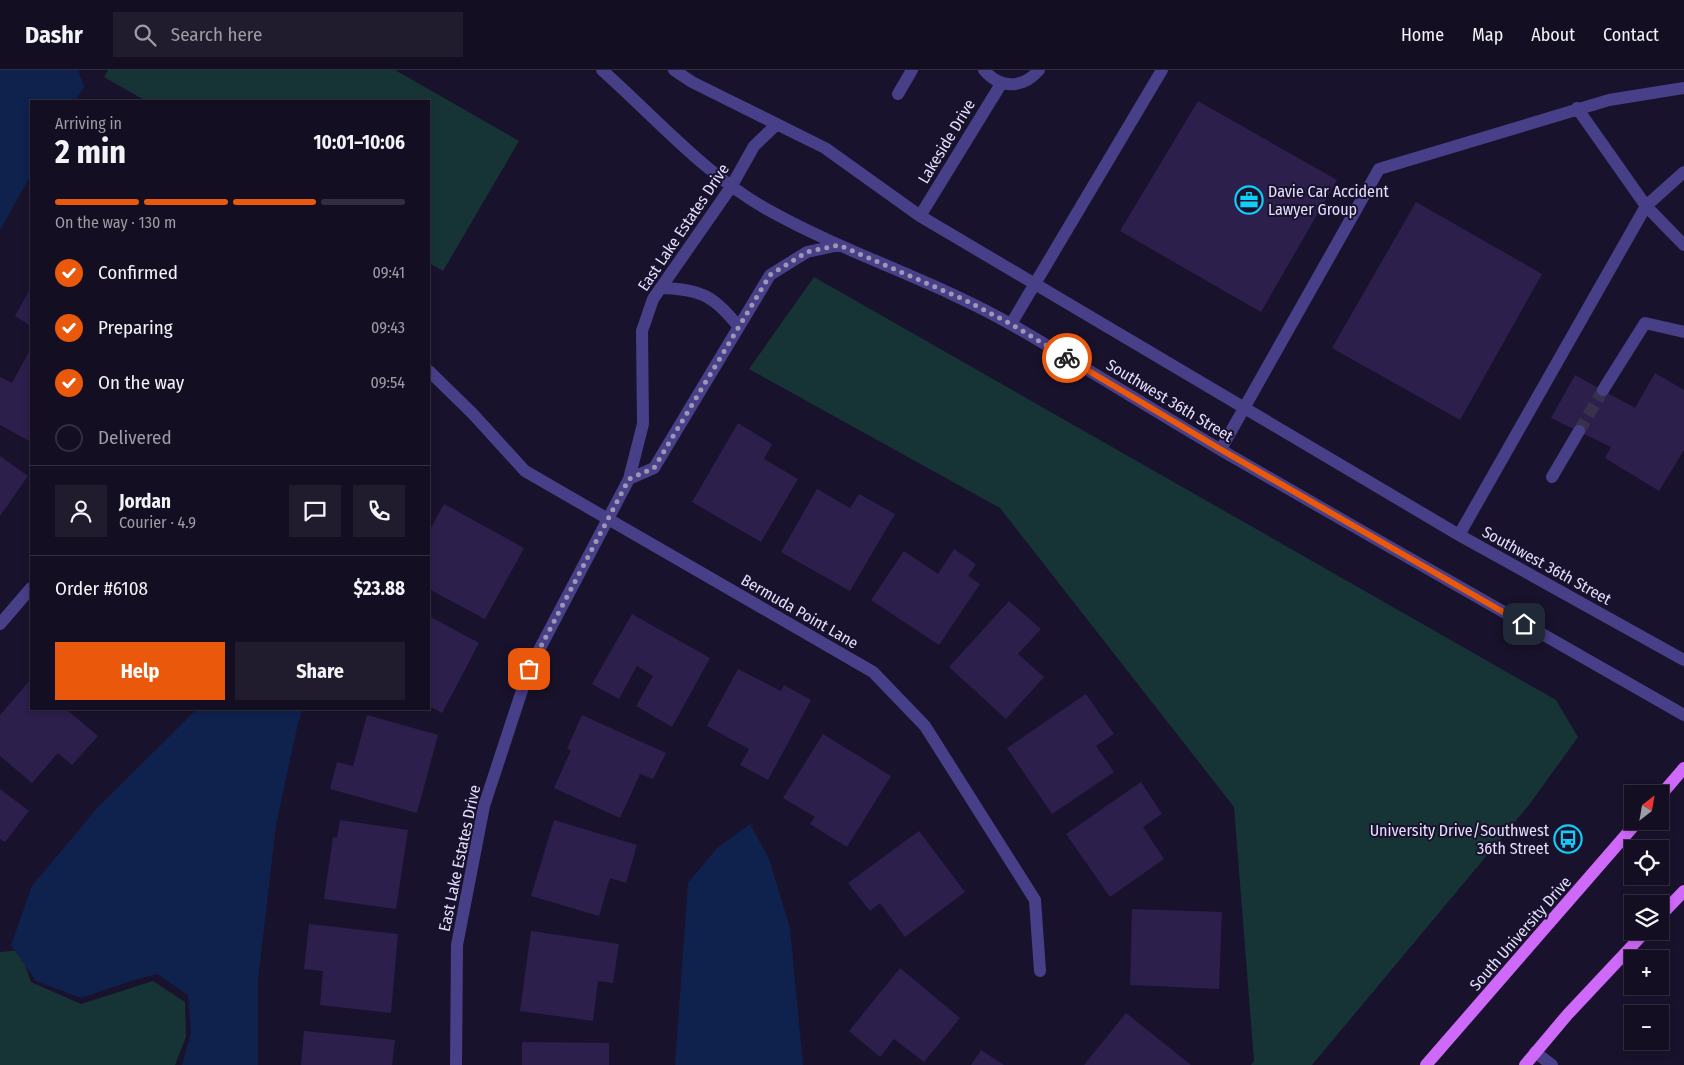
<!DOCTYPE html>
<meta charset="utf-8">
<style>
body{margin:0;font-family:"Fira Sans Condensed",sans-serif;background:#201c2e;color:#f1f3f6;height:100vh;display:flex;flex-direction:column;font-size:19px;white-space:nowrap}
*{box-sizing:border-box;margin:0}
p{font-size:16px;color:#9d9ca5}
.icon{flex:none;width:28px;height:28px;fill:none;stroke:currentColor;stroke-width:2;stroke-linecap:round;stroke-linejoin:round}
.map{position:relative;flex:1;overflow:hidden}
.sheet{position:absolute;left:30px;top:30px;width:400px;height:610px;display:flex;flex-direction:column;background:#130e21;border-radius:0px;box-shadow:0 2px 8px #0003,0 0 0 1px #322e3f}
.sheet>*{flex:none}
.needle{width:32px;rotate:31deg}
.buttons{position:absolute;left:1624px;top:715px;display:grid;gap:10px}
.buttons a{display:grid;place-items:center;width:45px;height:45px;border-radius:0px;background:#130e21;box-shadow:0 2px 8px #0003,0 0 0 1px #322e3f;font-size:25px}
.pin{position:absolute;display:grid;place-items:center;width:42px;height:42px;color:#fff;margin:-21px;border-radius:10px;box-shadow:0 2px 8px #0006}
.courier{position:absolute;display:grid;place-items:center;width:50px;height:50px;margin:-25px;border:4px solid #ea580c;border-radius:50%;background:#fff;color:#222;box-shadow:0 1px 6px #0007}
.summary em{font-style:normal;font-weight:700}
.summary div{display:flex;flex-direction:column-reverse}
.summary{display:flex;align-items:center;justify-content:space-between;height:85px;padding:0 25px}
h1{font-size:32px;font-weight:700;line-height:38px}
.bar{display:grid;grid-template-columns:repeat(4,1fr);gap:8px 5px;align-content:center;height:60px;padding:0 25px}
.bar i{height:6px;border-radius:4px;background:#322e3f}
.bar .on{background:#ea580c}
.bar p{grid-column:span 4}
.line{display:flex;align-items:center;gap:12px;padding:0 25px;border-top:1px solid #322e3f}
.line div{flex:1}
.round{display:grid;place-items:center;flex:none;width:52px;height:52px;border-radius:0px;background:#201c2e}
ol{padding:0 25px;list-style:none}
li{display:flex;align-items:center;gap:15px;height:55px}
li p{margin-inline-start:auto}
li .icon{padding:5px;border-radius:50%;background:#ea580c;color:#fff;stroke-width:4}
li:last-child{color:#9d9ca5}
li i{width:28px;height:28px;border:2px solid #322e3f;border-radius:50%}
.action{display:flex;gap:10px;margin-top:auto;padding:10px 25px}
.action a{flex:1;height:58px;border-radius:0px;background:#ea580c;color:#fff;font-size:20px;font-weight:700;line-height:58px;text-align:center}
.action a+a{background:#201c2e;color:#f1f3f6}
header{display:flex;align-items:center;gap:30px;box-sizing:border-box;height:70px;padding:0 25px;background:#130e21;border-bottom:1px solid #322e3f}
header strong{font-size:24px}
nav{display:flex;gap:28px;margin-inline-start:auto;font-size:18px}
.search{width:350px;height:45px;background:#201c2e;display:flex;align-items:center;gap:12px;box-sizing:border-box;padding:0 18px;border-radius:0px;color:#9d9ca5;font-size:19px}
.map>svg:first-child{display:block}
.green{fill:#163436}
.water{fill:#0f224e}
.building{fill:#2c1f4c}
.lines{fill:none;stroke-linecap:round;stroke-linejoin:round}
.minor-tunnel{stroke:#37314c;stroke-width:12;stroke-dasharray:12 6;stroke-linecap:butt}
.minor{stroke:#483f89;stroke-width:12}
.major{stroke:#cf69fa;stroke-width:12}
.done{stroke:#9d97b4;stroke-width:5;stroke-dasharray:0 9}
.route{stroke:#ea580c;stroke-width:6}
.labels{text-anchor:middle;stroke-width:4;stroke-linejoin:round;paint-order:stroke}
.street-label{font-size:16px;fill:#e4defe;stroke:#19122c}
.poi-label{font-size:16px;fill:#e4defe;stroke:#19122c;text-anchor:start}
</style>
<header>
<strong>Dashr</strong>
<div class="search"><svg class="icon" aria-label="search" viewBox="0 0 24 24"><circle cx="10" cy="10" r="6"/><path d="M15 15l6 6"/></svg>Search here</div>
<nav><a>Home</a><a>Map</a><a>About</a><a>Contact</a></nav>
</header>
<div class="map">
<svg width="1684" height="995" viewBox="0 0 1684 995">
<rect width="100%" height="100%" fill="#19122c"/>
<path class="green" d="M108 0H395L519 71 443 201 429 193V31H146L104 7Z
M814 207 1556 630 1578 667 1529 735 1312 995H1251L1254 991 1234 737 1000 438 749 299Z
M20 880 31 912 81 934 153 911 185 932 186 967 175 995H0V882Z"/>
<path class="water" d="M0 0H78L84 17 75 31H31V105L0 160Z
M197 639H303L298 653 276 755 258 910V995H182L191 962 188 925 157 904 131 911 81 928 36 911 11 875 32 816 98 737Z
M750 754 769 789 790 858 803 995H675L688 813 717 778Z"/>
<path class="building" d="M1198 31 1337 110 1261 242 1120 161Z
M1416 132 1542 204 1460 350 1332 278Z
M31 217V256L15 246Z
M30 280 31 281V372L0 355V307L12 313Z
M1655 303 1684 320V380L1659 421 1605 388 1611 377 1551 348 1575 305 1635 338Z
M738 353 772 374 764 389 798 409 761 472 692 432Z
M0 386 28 406 0 446Z
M817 419 850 438 859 424 895 444 850 521 781 482Z
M444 434 524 478 485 549 429 519V461Z
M954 479 976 494 968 506 980 514 939 575 871 530 904 481 938 504Z
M1009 531 1041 559 1018 584 1044 607 1006 649 949 597Z
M632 544 710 588 672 657 636 636 653 606 637 596 619 629 592 614Z
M429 546 479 573 442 643 429 636Z
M738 599 781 621 784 615 811 630 768 710 740 695 749 679 707 656Z
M31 609V639H66L98 666 72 695 58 683 32 713 0 686V645Z
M1086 624 1114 664 1096 676 1114 702 1052 744 1007 678Z
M367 645 438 665 417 743 330 719 337 692 353 696Z
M582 645 666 683 653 709 640 704 620 748 554 718 571 680 567 679Z
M823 664 891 706 847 777 810 754 815 747 783 728Z
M1141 712 1162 744 1143 757 1164 789 1110 827 1066 764Z
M0 719 29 741 5 772 0 769Z
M340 750 408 760 396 839 324 829 333 767 337 768Z
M554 750 637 775 626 813 610 808 599 846 531 826Z
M919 761 965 822 905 867 880 833 870 841 848 813Z
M1132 839 1222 842 1219 919 1130 915Z
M309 854 398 864 391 943 320 935 323 901 304 899Z
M531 861 619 874 613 913 598 911 593 951 520 941Z
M900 898 960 948 924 992 894 969 880 987 849 961Z
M1126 943 1191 995H1084Z
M304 961 395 970 392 995H301Z
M522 972 609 973V995H522Z
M981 980 1004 995H971Z"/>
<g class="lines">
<path class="minor-tunnel" d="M1579 361 1603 320"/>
<path class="minor" d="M602 0C656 48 708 108 772 142 850 185 936 211 1014 256 1083 296 1151 339 1221 380 1375 469 1530 557 1684 645
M674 0 692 12 825 78 920 146 1459 465 1684 590
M984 0C1000 19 1023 19 1039 0
M898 24 912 0
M1577 38 1646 136 1684 175
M920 146 1001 14
M661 218C701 219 714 226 738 256
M1011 254 1162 0
M429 301 473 344 525 401 873 602 925 656 1035 830 1040 901
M1603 320 1645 253 1684 262
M1221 379 1379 99 1609 30 1684 18
M1552 407 1579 361
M629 409 654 398 770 205 807 182 839 175
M1459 465 1646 136 1684 102
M0 554 31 518
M1535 982 1552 995
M456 995 457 875 484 736 529 599 629 409 643 354 642 261 653 229 731 117 754 76 777 54"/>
<path class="major" d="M1660 726 1684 698
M1660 846 1684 821
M1426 995 1638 751
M1525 995 1568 944 1646 861"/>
</g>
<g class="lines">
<path class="done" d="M529 599 629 409 654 398 770 205 807 182 839 175 965 230 1011 254 1067 288"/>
<path class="route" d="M1067 288 1220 379 1524 554"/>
</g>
<defs>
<g id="office-ring" transform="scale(1.4375)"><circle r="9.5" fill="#19122c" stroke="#11cef8" stroke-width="1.5"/><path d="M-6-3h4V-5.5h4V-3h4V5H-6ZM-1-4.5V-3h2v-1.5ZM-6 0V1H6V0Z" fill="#11cef8"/></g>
<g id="bus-ring" transform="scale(1.4375)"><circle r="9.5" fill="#19122c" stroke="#11cef8" stroke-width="1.5"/><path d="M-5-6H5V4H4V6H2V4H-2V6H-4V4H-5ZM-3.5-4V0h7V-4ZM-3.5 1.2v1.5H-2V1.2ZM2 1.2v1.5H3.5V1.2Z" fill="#11cef8"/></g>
</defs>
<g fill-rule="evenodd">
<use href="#office-ring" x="1249" y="130"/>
<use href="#bus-ring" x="1568" y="769"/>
</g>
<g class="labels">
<g class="street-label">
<text transform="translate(946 71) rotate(-59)" y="6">Lakeside Drive</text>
<text transform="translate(683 157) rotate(-56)" y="6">East Lake Estates Drive</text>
<text transform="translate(1170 330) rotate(31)" y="6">Southwest 36th Street</text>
<text transform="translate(1547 495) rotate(29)" y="6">Southwest 36th Street</text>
<text transform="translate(800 541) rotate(30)" y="6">Bermuda Point Lane</text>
<text transform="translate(459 788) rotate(-78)" y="6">East Lake Estates Drive</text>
<text transform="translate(1520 863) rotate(-49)" y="6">South University Drive</text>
</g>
<g class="poi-label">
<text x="1268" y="127">Davie Car Accident<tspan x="1268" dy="18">Lawyer Group</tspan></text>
<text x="1549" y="766" text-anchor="end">University Drive/Southwest<tspan x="1549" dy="18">36th Street</tspan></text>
</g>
</g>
</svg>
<div class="buttons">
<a><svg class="needle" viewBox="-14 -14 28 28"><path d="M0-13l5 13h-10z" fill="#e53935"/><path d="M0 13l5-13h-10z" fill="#9d9ca5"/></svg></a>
<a><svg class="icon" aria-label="locate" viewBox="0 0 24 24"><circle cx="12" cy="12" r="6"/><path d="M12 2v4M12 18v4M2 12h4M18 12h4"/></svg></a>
<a><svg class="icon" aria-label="layers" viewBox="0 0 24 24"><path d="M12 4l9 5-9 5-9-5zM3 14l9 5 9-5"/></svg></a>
<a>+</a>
<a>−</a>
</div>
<div class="pin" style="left:529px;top:599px;background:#ea580c"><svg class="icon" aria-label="bag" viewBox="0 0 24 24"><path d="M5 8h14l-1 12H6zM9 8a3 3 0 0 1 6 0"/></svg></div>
<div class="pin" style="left:1524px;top:554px;background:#1f2937"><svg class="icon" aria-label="home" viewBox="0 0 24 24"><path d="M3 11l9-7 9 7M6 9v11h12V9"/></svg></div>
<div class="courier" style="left:1067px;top:288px"><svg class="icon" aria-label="bike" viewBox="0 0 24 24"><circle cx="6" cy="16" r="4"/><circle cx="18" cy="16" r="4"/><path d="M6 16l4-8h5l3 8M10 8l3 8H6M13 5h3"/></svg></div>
<section class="sheet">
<div class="summary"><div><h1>2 min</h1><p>Arriving in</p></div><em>10:01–10:06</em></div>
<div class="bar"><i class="on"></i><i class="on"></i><i class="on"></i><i></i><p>On the way · 130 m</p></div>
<ol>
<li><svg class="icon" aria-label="check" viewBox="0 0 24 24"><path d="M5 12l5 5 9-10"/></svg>Confirmed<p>09:41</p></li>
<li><svg class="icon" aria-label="check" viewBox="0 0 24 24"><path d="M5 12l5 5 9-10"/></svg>Preparing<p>09:43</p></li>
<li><svg class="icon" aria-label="check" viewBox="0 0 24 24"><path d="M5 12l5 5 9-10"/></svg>On the way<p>09:54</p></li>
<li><i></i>Delivered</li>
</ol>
<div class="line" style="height:90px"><a class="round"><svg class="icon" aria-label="person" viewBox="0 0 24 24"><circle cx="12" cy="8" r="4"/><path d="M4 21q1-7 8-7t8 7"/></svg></a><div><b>Jordan</b><p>Courier · 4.9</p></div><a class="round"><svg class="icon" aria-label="chat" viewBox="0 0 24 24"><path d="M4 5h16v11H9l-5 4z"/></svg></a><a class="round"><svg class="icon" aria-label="phone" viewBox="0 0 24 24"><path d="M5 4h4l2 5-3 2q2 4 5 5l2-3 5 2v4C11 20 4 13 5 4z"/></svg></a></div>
<div class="line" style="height:65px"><div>Order #6108</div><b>$23.88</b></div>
<div class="action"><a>Help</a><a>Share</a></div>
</section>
</div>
